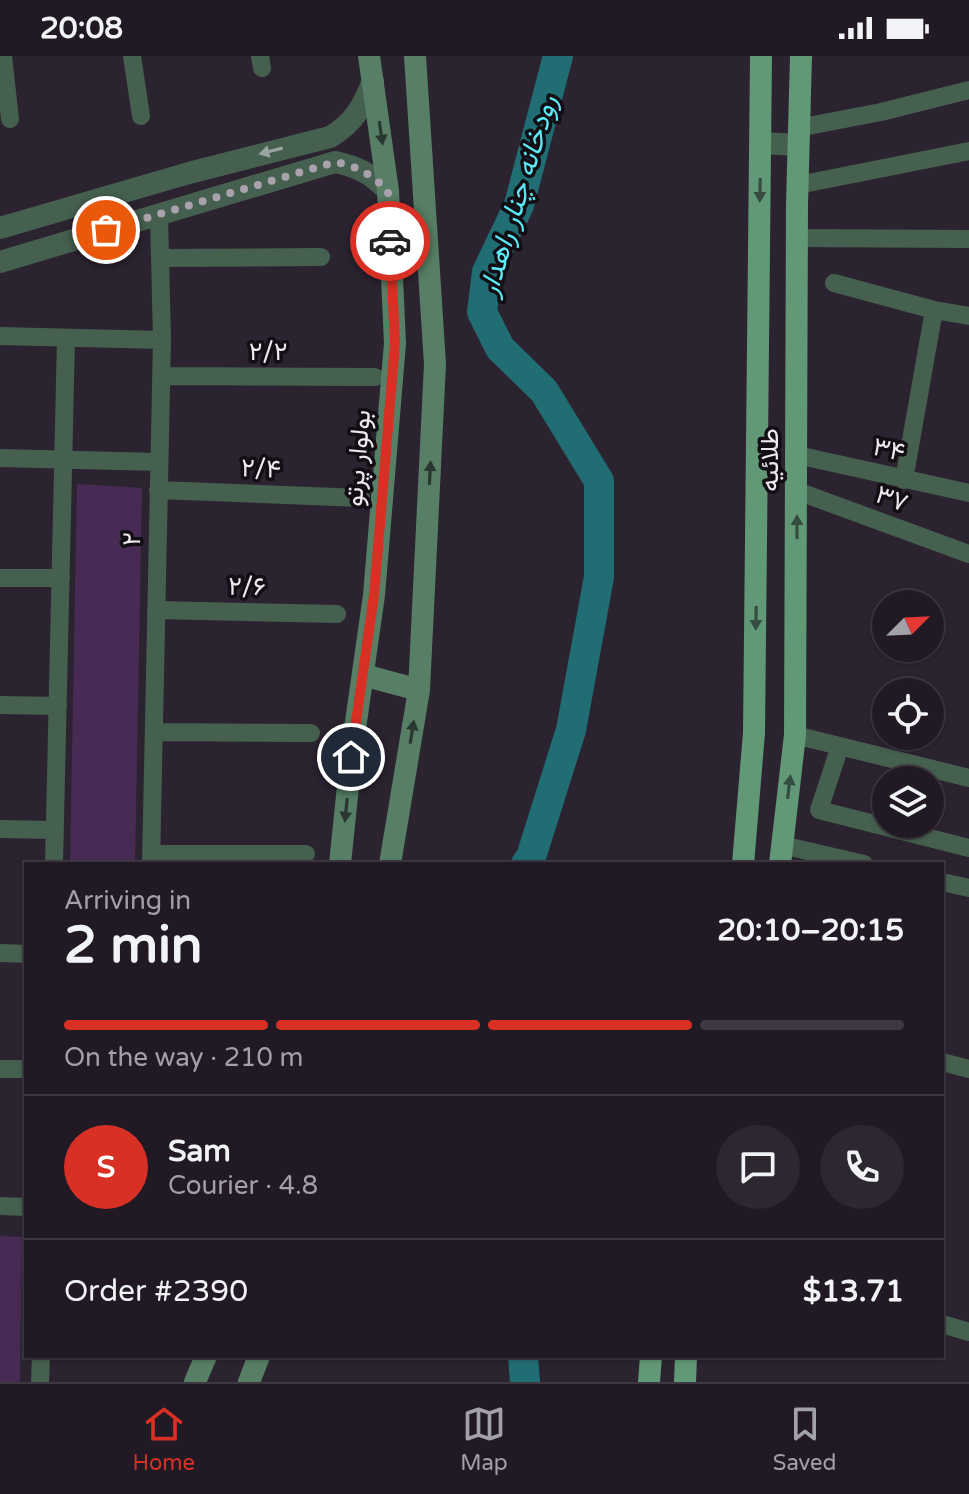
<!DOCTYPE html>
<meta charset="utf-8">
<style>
body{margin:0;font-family:"Varela Round",Vazirmatn,sans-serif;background:#2d2732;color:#f1f3f6;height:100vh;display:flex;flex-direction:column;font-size:30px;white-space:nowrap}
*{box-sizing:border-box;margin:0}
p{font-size:26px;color:#a2a1a7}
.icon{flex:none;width:44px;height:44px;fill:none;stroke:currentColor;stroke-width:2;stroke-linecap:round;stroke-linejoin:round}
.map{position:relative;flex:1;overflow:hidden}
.side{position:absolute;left:24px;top:806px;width:920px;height:496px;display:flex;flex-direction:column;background:#211a25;border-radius:0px;box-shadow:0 2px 6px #0004,0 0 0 2px #3e3842}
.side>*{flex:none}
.needle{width:52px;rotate:66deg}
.controls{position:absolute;left:872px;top:534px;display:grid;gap:16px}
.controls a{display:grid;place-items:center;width:72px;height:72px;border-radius:50%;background:#211a25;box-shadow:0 2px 6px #0004,0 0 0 2px #3e3842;font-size:40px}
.pin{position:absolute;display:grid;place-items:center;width:68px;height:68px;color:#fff;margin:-34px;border:4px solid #fff;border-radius:50%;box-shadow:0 2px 8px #0007}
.courier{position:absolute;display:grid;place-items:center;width:80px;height:80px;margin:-40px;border:6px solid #d93025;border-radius:50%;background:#fff;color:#222;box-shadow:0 2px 10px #0007}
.overview em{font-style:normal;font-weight:800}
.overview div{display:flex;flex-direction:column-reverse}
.overview{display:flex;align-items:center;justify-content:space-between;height:136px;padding:0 40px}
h1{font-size:52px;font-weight:800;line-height:60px}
.bar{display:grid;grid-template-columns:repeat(4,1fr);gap:12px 8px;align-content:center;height:96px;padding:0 40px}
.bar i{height:10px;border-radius:6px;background:#3e3842}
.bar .on{background:#d93025}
.bar p{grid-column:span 4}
.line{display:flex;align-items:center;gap:20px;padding:0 40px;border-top:2px solid #3e3842}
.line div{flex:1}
.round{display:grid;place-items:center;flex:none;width:84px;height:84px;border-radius:42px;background:#2d2732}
.status{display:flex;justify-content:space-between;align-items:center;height:56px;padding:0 40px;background:#211a25;direction:ltr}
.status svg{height:22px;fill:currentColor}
.tab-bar{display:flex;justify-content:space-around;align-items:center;height:112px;border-top:2px solid #3e3842;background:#211a25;font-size:22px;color:#a2a1a7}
.tab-bar a{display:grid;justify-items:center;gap:4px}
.tab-bar .on{color:#d93025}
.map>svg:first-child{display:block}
.green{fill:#472b54}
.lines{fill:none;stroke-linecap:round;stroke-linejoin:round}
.river{stroke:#216d74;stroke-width:30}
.minor{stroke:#46604f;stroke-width:18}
.tertiary{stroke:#46604f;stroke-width:22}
.secondary{stroke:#567f65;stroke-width:22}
.primary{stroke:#619876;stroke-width:22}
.oneway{fill:#2a3630}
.oneway2{fill:#9aa4a0}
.oneway3{fill:#364c40}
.done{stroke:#a9a2ad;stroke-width:8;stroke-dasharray:0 14.4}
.route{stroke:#d93025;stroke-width:10}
.labels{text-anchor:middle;stroke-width:7;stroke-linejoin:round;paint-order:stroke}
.street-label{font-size:26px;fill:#ede7f0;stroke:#120e14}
.water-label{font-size:28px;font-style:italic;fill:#5ceaf7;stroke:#120e14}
</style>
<div class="status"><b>20:08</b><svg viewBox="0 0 49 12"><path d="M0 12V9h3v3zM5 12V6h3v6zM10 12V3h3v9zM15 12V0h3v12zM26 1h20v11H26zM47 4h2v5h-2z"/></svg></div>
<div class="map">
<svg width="969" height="1326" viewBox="0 0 969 1326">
<rect width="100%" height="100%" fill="#2c2331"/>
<path class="green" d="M77 428 142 432 135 808H70Z
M0 1180 22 1181 20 1326H0Z"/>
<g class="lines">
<path class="river" d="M526 808 531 801 571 674 599 521V425L544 335 500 292 482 256 487 216 519 149 558 0
M523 1300 525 1326"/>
<path class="minor" d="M3 0 10 63
M132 0 141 60
M260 0 262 12
M798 72 881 56 969 34
M798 129 969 95
M797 182 969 183
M160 202 321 201
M834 227 934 254 969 260
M0 280 162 284
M161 320 375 321
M797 399 969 437
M0 402 159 406
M904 424 934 254
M158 434 361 442
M797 435 969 498
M0 522H61
M156 554 337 558
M0 649 58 650
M154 676 311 677
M795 679 969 722
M840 690 819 754 969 792
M0 773 55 774
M782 789 864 808
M152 798H306
M54 808 66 282
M151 808 162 284 159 158
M942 826 969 832
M0 897 26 898
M942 1006 969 1013
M0 1013H26
M0 1150 26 1151
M942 1268 969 1276
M40 1326 41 1300"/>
<path class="tertiary" d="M761 87 798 89
M0 172 189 117 330 81C354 67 363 50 373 25
M0 206 335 106C359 111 371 118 388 135"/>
<path class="secondary" d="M363 619 419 634
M340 808 351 701 374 539 395 287 388 135 369 0
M390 808 419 634 435 308 415 0
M195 1326 206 1300
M249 1326 259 1300"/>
<path class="primary" d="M743 808 754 677 761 0
M780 808 795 679 797 149 801 0
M649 1326 651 1300
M685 1326 686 1300"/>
</g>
<defs><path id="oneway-solid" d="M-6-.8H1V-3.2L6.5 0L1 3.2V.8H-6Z" transform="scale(2)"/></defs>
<g class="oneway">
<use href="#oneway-solid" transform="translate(381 77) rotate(82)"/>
<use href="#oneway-solid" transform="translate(430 417) rotate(-87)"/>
<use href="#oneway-solid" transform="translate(412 676) rotate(-81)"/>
<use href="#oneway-solid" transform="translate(346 754) rotate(96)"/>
</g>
<use class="oneway2" href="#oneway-solid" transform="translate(271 95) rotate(166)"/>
<g class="oneway3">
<use href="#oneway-solid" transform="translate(760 134) rotate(91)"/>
<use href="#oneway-solid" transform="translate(797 471) rotate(-90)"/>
<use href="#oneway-solid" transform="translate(756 562) rotate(91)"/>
<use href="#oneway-solid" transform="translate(789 731) rotate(-83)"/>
</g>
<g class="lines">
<path class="done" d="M106 174 335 106C359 111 371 118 388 135L390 185"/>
<path class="route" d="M351 701 374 539 395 287 390 185"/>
</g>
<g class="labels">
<g class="street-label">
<text x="268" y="304">۲/۲</text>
<text transform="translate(889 393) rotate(13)" y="9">۳۴</text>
<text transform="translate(357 402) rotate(-85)" y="9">بولوار پرتو</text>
<text transform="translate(769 404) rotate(-90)" y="9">طلائیه</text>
<text transform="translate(261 412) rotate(2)" y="9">۲/۴</text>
<text transform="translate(892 442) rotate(20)" y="9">۳۷</text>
<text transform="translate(131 483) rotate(-89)" y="9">۲</text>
<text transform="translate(247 530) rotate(1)" y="9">۲/۶</text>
</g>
<g class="water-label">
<text transform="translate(517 139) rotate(-73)" y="10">رودخانه چنار راهدار</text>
</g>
</g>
</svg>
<div class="controls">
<a><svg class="needle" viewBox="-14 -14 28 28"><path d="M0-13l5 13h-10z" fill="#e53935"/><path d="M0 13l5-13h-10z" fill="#a2a1a7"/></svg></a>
<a><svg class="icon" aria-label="locate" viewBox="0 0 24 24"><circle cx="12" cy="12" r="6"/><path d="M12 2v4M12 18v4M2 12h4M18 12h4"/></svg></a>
<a><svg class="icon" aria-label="layers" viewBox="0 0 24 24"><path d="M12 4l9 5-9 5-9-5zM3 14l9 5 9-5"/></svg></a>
</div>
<div class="pin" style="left:106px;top:174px;background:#ea580c"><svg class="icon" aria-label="bag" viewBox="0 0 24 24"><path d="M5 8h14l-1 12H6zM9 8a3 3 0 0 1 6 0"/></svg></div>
<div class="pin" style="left:351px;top:701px;background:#1f2937"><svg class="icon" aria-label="home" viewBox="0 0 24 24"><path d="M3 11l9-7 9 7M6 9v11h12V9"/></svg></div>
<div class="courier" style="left:390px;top:185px"><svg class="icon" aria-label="car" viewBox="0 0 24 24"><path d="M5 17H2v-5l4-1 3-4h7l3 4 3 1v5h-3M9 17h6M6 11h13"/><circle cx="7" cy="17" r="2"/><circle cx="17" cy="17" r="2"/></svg></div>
<section class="side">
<div class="overview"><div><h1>2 min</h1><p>Arriving in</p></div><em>20:10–20:15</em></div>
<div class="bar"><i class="on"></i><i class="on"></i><i class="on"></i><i></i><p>On the way · 210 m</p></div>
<div class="line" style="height:144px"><b class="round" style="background:#d93025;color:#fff">S</b><div><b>Sam</b><p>Courier · 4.8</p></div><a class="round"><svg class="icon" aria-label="chat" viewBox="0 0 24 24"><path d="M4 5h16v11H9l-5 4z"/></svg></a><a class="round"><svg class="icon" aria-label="phone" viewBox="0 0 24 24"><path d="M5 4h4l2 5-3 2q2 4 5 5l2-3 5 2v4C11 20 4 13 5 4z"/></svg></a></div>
<div class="line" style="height:104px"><div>Order #2390</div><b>$13.71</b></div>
</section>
</div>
<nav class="tab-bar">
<a class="on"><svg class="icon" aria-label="home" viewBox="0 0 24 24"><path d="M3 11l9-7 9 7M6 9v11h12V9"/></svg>Home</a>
<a><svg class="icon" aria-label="map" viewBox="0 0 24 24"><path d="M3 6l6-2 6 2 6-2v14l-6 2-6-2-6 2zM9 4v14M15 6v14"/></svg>Map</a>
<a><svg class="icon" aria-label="saved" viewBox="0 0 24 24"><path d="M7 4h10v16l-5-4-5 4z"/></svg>Saved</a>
</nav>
